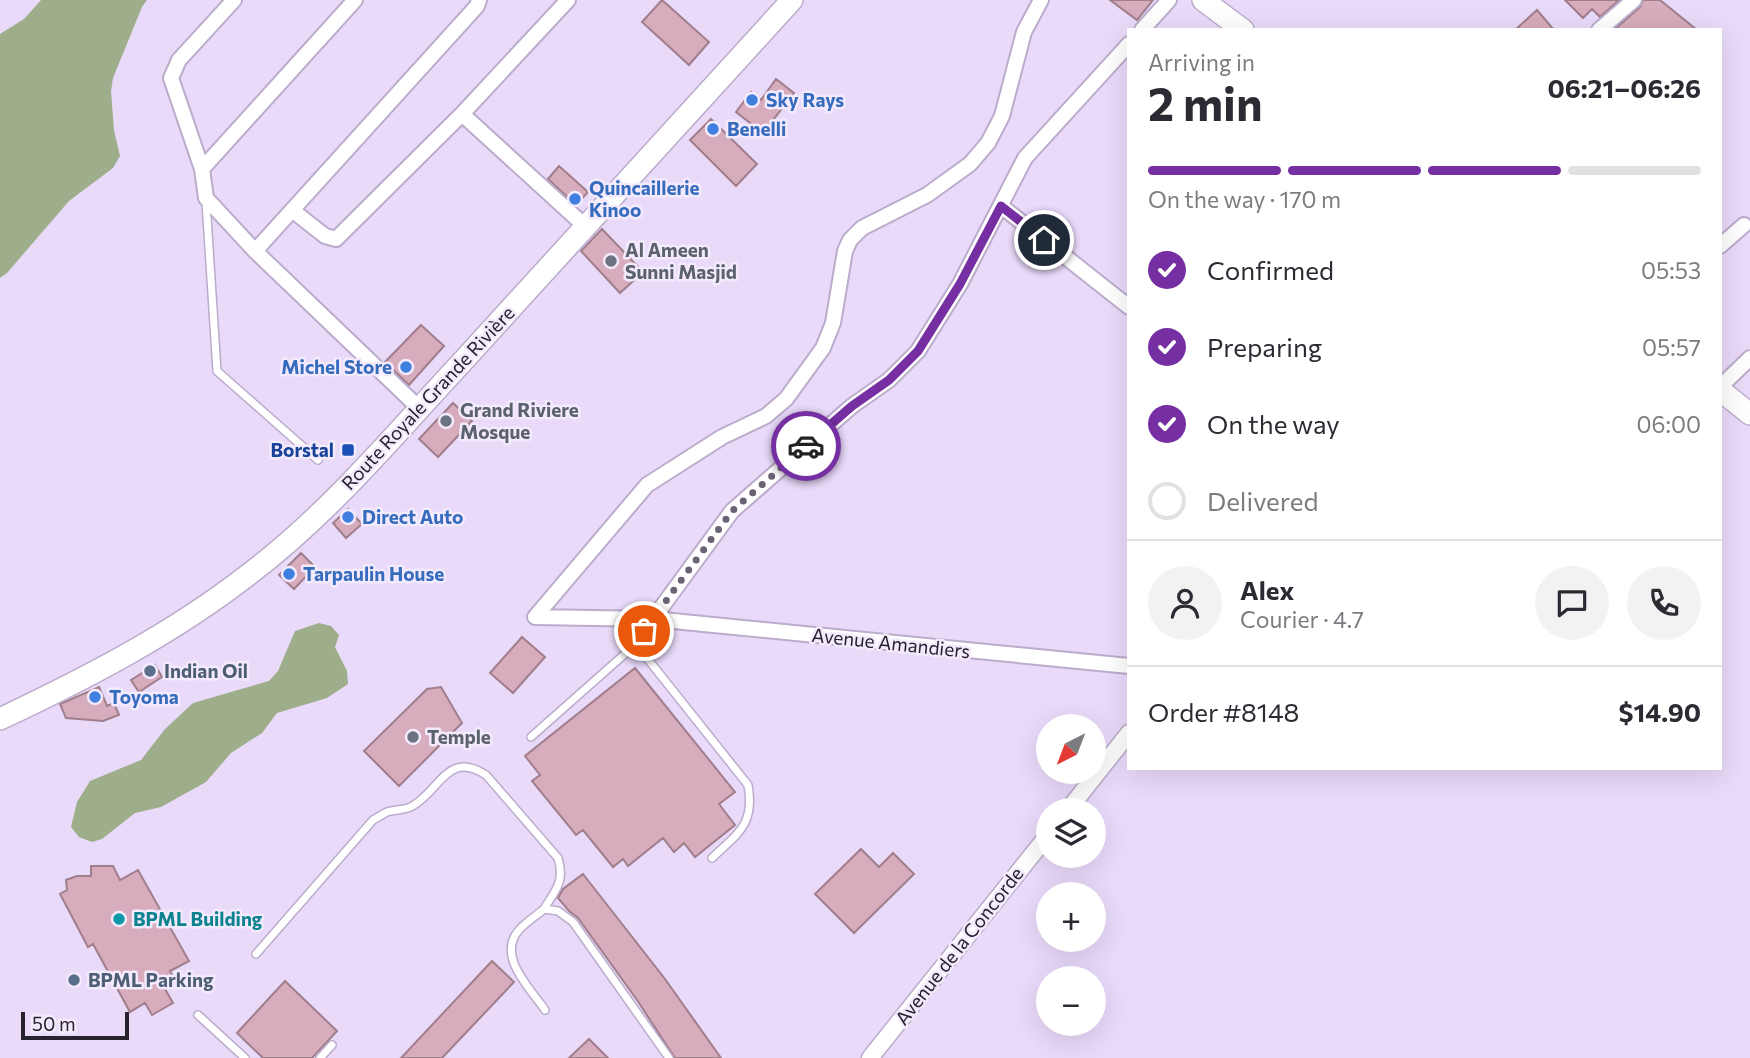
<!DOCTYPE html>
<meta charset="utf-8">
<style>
body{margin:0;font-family:Commissioner,sans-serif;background:#f2f2f3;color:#2b2b33;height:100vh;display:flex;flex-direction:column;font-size:26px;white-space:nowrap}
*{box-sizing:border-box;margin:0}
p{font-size:23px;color:#7c7c81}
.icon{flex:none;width:38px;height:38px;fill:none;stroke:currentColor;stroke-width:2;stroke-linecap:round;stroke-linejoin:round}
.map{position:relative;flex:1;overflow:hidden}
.drawer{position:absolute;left:1127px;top:28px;width:595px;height:742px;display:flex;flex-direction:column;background:#fff;border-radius:0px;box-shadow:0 7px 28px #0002}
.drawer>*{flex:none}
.needle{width:46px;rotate:222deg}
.buttons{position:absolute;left:1036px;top:714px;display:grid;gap:14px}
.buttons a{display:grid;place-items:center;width:70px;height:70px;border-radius:50%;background:#fff;box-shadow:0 7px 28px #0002;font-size:35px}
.scale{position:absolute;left:21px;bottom:18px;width:108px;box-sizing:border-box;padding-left:7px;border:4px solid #27222e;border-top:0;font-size:19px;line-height:24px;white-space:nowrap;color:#27222e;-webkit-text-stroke:5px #f3eafd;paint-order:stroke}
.pin{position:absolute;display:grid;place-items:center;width:60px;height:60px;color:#fff;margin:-30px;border:4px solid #fff;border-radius:50%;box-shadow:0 2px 7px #0007}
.courier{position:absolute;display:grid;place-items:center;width:70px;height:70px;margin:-35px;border:5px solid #762fa2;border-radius:50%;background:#fff;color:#222;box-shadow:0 2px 9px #0007}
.summary em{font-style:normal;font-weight:700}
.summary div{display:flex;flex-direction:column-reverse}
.summary{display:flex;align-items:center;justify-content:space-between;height:119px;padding:0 21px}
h1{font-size:46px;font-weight:700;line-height:52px}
.bar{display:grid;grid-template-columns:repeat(4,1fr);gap:10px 7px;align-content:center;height:84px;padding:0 21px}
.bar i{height:9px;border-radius:5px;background:#e1e1e2}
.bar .on{background:#762fa2}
.bar p{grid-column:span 4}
.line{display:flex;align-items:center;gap:18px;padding:0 21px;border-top:2px solid #e1e1e2}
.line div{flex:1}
.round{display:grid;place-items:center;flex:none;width:74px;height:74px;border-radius:37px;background:#f2f2f3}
ol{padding:0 21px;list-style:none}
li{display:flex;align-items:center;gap:21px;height:77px}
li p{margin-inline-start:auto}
li .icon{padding:7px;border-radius:50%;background:#762fa2;color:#fff;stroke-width:4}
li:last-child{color:#7c7c81}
li i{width:38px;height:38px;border:4px solid #e1e1e2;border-radius:50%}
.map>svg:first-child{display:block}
.forest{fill:#9eae8a}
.building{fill:#d7acbd;stroke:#a07e8b;stroke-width:2}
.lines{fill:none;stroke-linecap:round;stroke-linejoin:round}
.service-casing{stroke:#bbaccb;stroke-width:10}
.minor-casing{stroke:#bbaccb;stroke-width:18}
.tertiary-casing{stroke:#bbaccb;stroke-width:19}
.primary-casing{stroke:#bbaccb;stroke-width:24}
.service{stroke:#fff;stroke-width:7}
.minor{stroke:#fff;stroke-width:14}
.tertiary{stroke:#fff;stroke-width:16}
.primary{stroke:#fff;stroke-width:21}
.done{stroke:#6b6275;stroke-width:7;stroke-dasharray:0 12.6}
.route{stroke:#762fa2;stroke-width:9}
.shop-dot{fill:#3f7fe0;stroke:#f3eafd;stroke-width:2.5}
.worship-dot{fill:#6b7280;stroke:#f3eafd;stroke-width:2.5}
.transit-dot{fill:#1a4fb4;stroke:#f3eafd;stroke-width:2.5}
.service-dot{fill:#5c6f8a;stroke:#f3eafd;stroke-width:2.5}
.culture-dot{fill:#0f9aa8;stroke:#f3eafd;stroke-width:2.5}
.labels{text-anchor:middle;stroke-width:5;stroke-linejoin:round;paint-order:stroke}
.shop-label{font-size:19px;font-weight:bold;fill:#366cbe;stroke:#f3eafd;text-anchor:start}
.worship-label{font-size:19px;font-weight:bold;fill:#5b616d;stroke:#f3eafd;text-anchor:start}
.street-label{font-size:19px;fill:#27222e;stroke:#f3eafd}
.transit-label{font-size:19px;font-weight:bold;fill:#164399;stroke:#f3eafd;text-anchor:end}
.service-label{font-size:19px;font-weight:bold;fill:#4e5e75;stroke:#f3eafd;text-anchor:start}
.culture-label{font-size:19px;font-weight:bold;fill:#0d838f;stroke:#f3eafd;text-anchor:start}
</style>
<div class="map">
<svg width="1750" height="1058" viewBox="0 0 1750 1058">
<rect width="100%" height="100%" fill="#e9dafa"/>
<path class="forest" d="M41 0H147L142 7 113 78 111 91 114 130 120 156 113 168 69 201 7 273 0 278V34L24 19Z
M319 623 331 626 339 635 335 647 347 671 348 684 327 698 277 713 262 733 231 753 206 782 161 807 135 813 102 839 92 842 79 837 71 827 77 802 90 781 141 760 165 729 193 703 269 681 278 671 295 631Z"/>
<path class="building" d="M662 0 709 42 689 65 642 22Z
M1110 0H1153L1137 20Z
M1565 0H1619L1600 17 1592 9 1583 18Z
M1643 0H1660L1697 30H1614L1640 7Z
M1537 10 1554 30H1515Z
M776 79 794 93 763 133 736 112 751 92 761 100Z
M711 119 757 164 736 186 690 140Z
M559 166 588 192 576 205 548 179Z
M602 229 643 272 620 293 581 251Z
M421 325 444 346 409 385 385 362Z
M453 403 472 421 438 457 419 439Z
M348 509 362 524 346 538 333 523Z
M301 553 315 567 294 589 279 575Z
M522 637 545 657 513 693 490 673Z
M155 665 162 677 139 692 131 680Z
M635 668 735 792 719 804 735 825 695 857 684 843 674 852 663 838 628 866 623 859 613 867 583 830 576 835 532 781 540 775 525 756Z
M99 687 107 706 114 703 119 715 103 721 66 718 60 704Z
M441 687 462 723 399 786 364 751 427 689Z
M861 849 879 867 893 853 914 874 854 933 815 894Z
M91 866H113L120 880 138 870 189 961 170 971 176 983 165 989 173 1003 152 1015 145 1003 130 1012 93 944 88 947 60 894 67 890 66 880 77 876H91Z
M583 874 665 979 721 1058H675L637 1000 578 918 569 911 558 898 563 889Z
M492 961 514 982 442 1058H401Z
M285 981 337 1031 312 1058H263L237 1033Z
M589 1039 608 1058H569Z"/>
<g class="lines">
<g class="service-casing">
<path id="service" d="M206 202 217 371 318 460
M635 643 748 785C755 825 738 833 712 858
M531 737 627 652 652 619
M256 954 373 820C377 818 383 814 387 812 396 809 406 811 414 805 442 787 448 751 486 775L558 858C565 882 556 889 544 909
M545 1010C530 988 496 956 519 930 526 922 536 916 544 909L558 911 573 922 669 1058
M198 1015 245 1058
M320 1058 332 1045"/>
</g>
<g class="minor-casing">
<path id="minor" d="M234 0 179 60 171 78 202 169 206 198 255 251 419 408
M1142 30 1169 0
M1599 30 1634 0
M462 114 586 227
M202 169 355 0
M1001 206 1129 307
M292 210 325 236 336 239 462 114 568 0
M1720 246 1744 225
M255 251 477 6 479 0
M1720 387 1750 358
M535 617 647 485 722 437 766 416 786 399 823 348 833 323 845 251 850 240 862 228 927 195 970 164 988 143 1002 116 1024 32 1041 0
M535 617 653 619 1129 666
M653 619 732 511 852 406 889 380 918 351 960 284 1025 158 1129 44"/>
</g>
<g class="tertiary-casing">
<path id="tertiary" d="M1068 810 1129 733
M870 1058 1048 835"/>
</g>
<g class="primary-casing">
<path id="primary" d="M1203 0 1243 30
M1720 390 1750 414
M0 719C87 678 172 634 248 575 329 514 394 435 463 361 573 241 683 121 792 0"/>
</g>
<use href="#service" class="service"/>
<use href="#minor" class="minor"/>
<use href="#tertiary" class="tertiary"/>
<use href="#primary" class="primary"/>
</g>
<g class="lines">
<path class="done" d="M644 631 732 511 806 446"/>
<path class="route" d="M806 446 852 406 889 380 918 351 960 284 1001 206 1044 240"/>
</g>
<g class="shop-dot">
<circle cx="752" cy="100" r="7"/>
<circle cx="713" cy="129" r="7"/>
<circle cx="575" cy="199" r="7"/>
<circle cx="406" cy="367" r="7"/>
<circle cx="348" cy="517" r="7"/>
<circle cx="289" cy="574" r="7"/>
<circle cx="95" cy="697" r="7"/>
</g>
<g class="worship-dot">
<circle cx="611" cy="261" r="7"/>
<circle cx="446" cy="421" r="7"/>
<circle cx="413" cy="737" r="7"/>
</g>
<rect class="transit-dot" x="341" y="443" width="14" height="14" rx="3.5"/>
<g class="service-dot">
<circle cx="150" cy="671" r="7"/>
<circle cx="74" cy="980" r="7"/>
</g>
<circle class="culture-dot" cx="119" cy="919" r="7"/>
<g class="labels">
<g class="shop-label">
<text x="766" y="107">Sky Rays</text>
<text x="727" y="136">Benelli</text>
<text x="589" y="195">Quincaillerie<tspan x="589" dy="22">Kinoo</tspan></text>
<text x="392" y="374" text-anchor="end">Michel Store</text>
<text x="362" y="524">Direct Auto</text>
<text x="303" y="581">Tarpaulin House</text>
<text x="109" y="704">Toyoma</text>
</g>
<g class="worship-label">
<text x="625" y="257">Al Ameen<tspan x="625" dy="22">Sunni Masjid</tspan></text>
<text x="460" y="417">Grand Riviere<tspan x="460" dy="22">Mosque</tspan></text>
<text x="427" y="744">Temple</text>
</g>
<g class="street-label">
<text transform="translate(428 398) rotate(-47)" y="7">Route Royale Grande Rivière</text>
<text transform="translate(891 643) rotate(6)" y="7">Avenue Amandiers</text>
<text transform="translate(959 946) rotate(-52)" y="7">Avenue de la Concorde</text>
</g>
<g class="transit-label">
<text x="334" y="457">Borstal</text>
</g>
<g class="service-label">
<text x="164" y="678">Indian Oil</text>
<text x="88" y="987">BPML Parking</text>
</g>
<g class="culture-label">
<text x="133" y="926">BPML Building</text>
</g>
</g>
</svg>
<div class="buttons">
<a><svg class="needle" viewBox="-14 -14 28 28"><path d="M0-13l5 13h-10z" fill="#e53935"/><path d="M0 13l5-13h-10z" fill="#7c7c81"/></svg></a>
<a><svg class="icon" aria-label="layers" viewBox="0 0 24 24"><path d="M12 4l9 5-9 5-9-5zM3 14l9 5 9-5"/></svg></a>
<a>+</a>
<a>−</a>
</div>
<div class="scale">50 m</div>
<div class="pin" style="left:644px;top:631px;background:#ea580c"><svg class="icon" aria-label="bag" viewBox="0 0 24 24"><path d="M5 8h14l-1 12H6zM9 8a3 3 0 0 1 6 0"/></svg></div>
<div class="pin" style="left:1044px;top:240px;background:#1f2937"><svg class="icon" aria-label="home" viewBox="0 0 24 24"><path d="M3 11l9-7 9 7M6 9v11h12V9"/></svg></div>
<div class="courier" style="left:806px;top:446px"><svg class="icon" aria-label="car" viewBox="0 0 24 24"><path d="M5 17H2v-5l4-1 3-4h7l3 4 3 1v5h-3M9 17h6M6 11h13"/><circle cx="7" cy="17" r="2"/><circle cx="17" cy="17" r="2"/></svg></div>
<section class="drawer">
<div class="summary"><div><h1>2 min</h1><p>Arriving in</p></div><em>06:21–06:26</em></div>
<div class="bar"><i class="on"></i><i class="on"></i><i class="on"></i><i></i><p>On the way · 170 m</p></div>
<ol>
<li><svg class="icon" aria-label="check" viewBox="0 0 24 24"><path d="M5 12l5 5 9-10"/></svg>Confirmed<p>05:53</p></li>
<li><svg class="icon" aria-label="check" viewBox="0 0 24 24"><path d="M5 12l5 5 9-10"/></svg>Preparing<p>05:57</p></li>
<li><svg class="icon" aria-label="check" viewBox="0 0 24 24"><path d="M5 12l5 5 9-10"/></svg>On the way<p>06:00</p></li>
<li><i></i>Delivered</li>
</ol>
<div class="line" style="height:126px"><a class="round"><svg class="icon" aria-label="person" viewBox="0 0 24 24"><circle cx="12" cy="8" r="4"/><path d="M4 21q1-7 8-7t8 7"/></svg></a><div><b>Alex</b><p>Courier · 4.7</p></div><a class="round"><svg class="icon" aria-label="chat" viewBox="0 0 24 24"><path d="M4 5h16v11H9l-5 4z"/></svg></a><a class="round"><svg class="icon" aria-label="phone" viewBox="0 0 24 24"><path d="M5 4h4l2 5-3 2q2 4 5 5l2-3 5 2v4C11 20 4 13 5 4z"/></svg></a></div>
<div class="line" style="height:91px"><div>Order #8148</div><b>$14.90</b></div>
</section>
</div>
